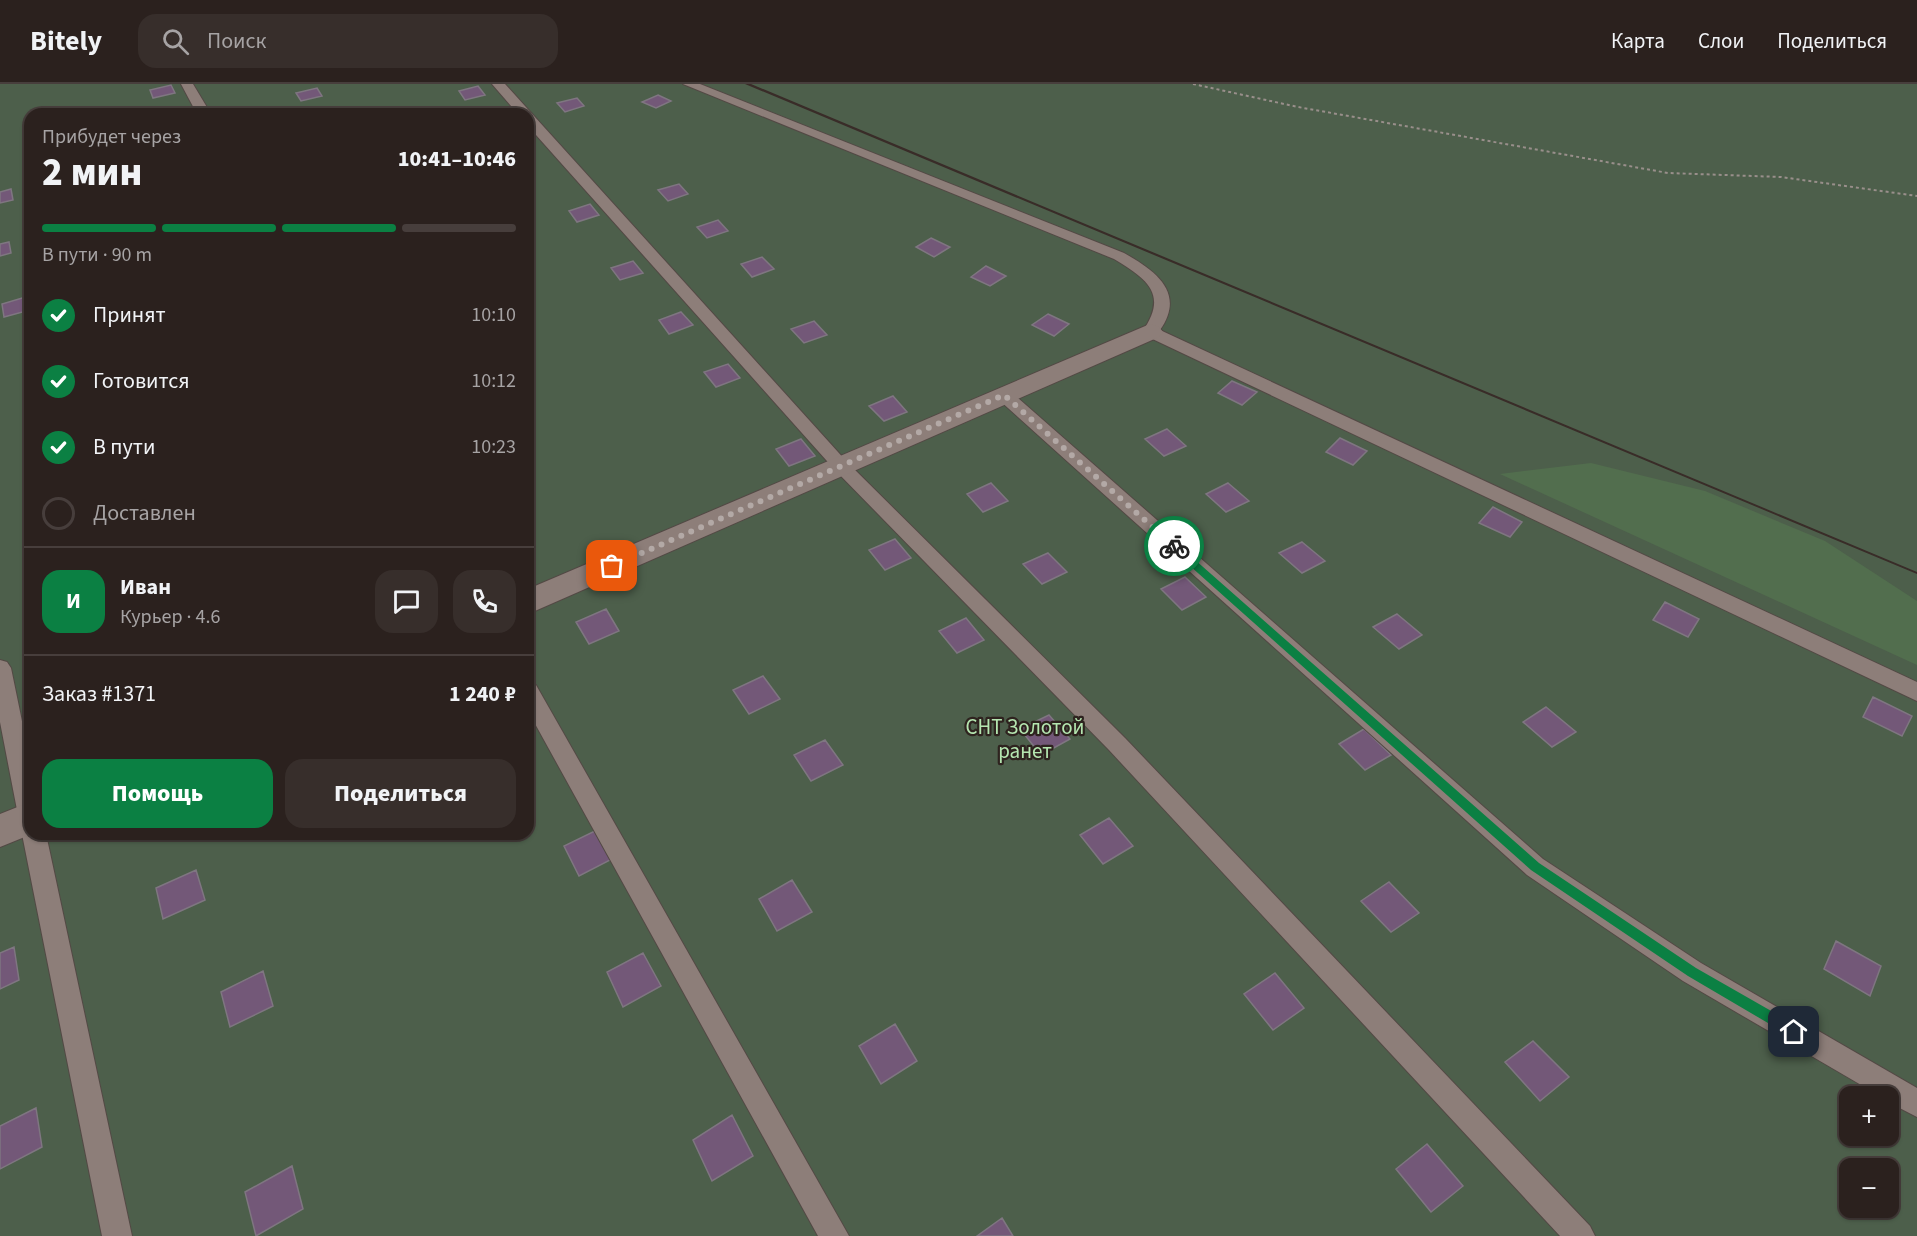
<!DOCTYPE html>
<html lang="ru">
<meta charset="utf-8">
<style>
body{margin:0;font-family:"Source Sans 3",sans-serif;background:#372e2b;color:#f1f3f6;height:100vh;display:flex;flex-direction:column;font-size:22px;white-space:nowrap}
*{box-sizing:border-box;margin:0}
p{font-size:20px;color:#a6a3a4}
.icon{flex:none;width:33px;height:33px;fill:none;stroke:currentColor;stroke-width:2;stroke-linecap:round;stroke-linejoin:round}
.map{position:relative;flex:1;overflow:hidden}
.details{position:absolute;left:24px;top:24px;width:510px;height:732px;display:flex;flex-direction:column;background:#2b211e;border-radius:18px;box-shadow:0 2px 4px #0004,0 0 0 2px #473e3c}
.details>*{flex:none}
.fabs{position:absolute;left:1839px;top:1002px;display:grid;gap:12px}
.fabs a{display:grid;place-items:center;width:60px;height:60px;border-radius:12px;background:#2b211e;box-shadow:0 2px 4px #0004,0 0 0 2px #473e3c;font-size:30px}
.pin{position:absolute;display:grid;place-items:center;width:51px;height:51px;color:#fff;margin:-26px;border-radius:12px;box-shadow:0 3px 9px #0006}
.courier{position:absolute;display:grid;place-items:center;width:60px;height:60px;margin:-30px;border:4px solid #0b8043;border-radius:50%;background:#fff;color:#222;box-shadow:0 2px 8px #0007}
.overview em{font-style:normal;font-weight:800}
.overview div{display:flex;flex-direction:column-reverse}
.overview{display:flex;align-items:center;justify-content:space-between;height:102px;padding:0 18px}
h1{font-size:39px;font-weight:800;line-height:45px}
.bar{display:grid;grid-template-columns:repeat(4,1fr);gap:9px 6px;align-content:center;height:72px;padding:0 18px}
.bar i{height:8px;border-radius:4px;background:#473e3c}
.bar .active{background:#0b8043}
.bar p{grid-column:span 4}
.line{display:flex;align-items:center;gap:15px;padding:0 18px;border-top:2px solid #473e3c}
.line div{flex:1}
.round{display:grid;place-items:center;flex:none;width:63px;height:63px;border-radius:18px;background:#372e2b}
ol{padding:0 18px;list-style:none}
li{display:flex;align-items:center;gap:18px;height:66px}
li p{margin-inline-start:auto}
li .icon{padding:6px;border-radius:50%;background:#0b8043;color:#fff;stroke-width:4}
li:last-child{color:#a6a3a4}
li i{width:33px;height:33px;border:3px solid #473e3c;border-radius:50%}
.action{display:flex;gap:12px;margin-top:auto;padding:12px 18px}
.action a{flex:1;height:69px;border-radius:18px;background:#0b8043;color:#fff;font-size:24px;font-weight:800;line-height:69px;text-align:center}
.action a+a{background:#372e2b;color:#f1f3f6}
header{display:flex;align-items:center;gap:36px;box-sizing:border-box;height:84px;padding:0 30px;background:#2b211e;border-bottom:2px solid #473e3c}
header strong{font-size:28px}
nav{display:flex;gap:33px;margin-inline-start:auto;font-size:21px}
.search{width:420px;height:54px;background:#372e2b;display:flex;align-items:center;gap:15px;box-sizing:border-box;padding:0 21px;border-radius:18px;color:#a6a3a4;font-size:22px}
.map>svg:first-child{display:block}
.green{fill:#4d5f4b;fill-rule:evenodd}
.forest{fill:#526e4e}
.building{fill:#735878;stroke:#7f7681;stroke-width:1.5}
.lines{fill:none;stroke-linecap:round;stroke-linejoin:round}
.lane-casing{stroke:#534945;stroke-width:2}
.street-casing{stroke:#534945;stroke-width:2}
.path{stroke:#998f8b;stroke-width:2;stroke-dasharray:3 3;stroke-linecap:butt}
.lane{fill:#8d7e79;fill-rule:evenodd}
.street{fill:#8d7e79;fill-rule:evenodd}
.route{fill:#0b8043}
.done{stroke:#b3a9a6;stroke-width:6;stroke-dasharray:0 10.8}
.labels{text-anchor:middle;stroke-width:4.5;stroke-linejoin:round;paint-order:stroke}
.park-label{font-size:21px;fill:#b5e6b0;stroke:#2e231f}
</style>
<header>
<strong>Bitely</strong>
<div class="search"><svg class="icon" aria-label="search" viewBox="0 0 24 24"><circle cx="10" cy="10" r="6"/><path d="M15 15l6 6"/></svg>Поиск</div>
<nav><a>Карта</a><a>Слои</a><a>Поделиться</a></nav>
</header>
<div class="map">
<svg width="1917" height="1152" viewBox="0 0 1917 1152">
<rect width="100%" height="100%" fill="#392c28"/>
<path class="green" d="M0 0H745L1917 490V1152H0ZM30 30H528V750H30ZM1850 1012H1888V1052H1850ZM1850 1084H1888V1124H1850Z
M751 0H1917V488Z"/>
<path class="forest" d="M1591 379 1705 407 1825 457 1917 517V581L1500 390Z"/>
<path class="building" d="M171 1 175 9 153 14 150 6Z
M478 2 485 11 465 16 459 7Z
M317 4 322 12 301 17 296 9Z
M658 11 671 17 656 24 642 18Z
M577 14 584 22 565 28 557 19Z
M679 100 688 110 668 117 658 106Z
M11 105 13 116 0 119V108Z
M590 120 599 131 577 138 569 127Z
M718 136 728 147 707 154 697 143Z
M931 154 950 163 934 173 916 163Z
M9 158 11 169 0 172V160Z
M762 173 774 185 752 193 741 180Z
M633 177 643 189 620 196 611 184Z
M986 182 1006 192 990 202 971 193Z
M29 212 30 226 4 233 2 220Z
M681 228 693 241 669 250 659 236Z
M1048 230 1069 240 1054 252 1032 241Z
M814 237 827 251 804 259 791 245Z
M728 280 740 294 716 303 704 288Z
M1232 297 1257 308 1242 321 1218 309Z
M893 312 907 328 884 337 869 322Z
M1167 345 1186 362 1164 372 1145 355Z
M1340 354 1367 367 1353 381 1326 368Z
M801 355 815 372 789 382 776 365Z
M991 399 1008 417 983 428 967 410Z
M1228 399 1249 417 1226 428 1206 410Z
M1493 423 1522 438 1510 453 1479 439Z
M895 455 911 474 885 486 869 466Z
M1302 458 1325 477 1302 489 1279 469Z
M1048 469 1067 488 1042 500 1023 480Z
M1185 493 1206 513 1182 526 1161 505Z
M1665 518 1699 535 1688 553 1653 536Z
M606 525 619 547 589 560 576 538Z
M1397 530 1422 551 1399 565 1373 543Z
M966 534 984 556 957 569 939 547Z
M763 592 780 615 749 630 733 606Z
M1873 613 1912 632 1902 652 1863 633Z
M1546 623 1576 648 1552 663 1523 638Z
M1049 631 1070 655 1041 671 1020 645Z
M1364 645 1391 671 1365 686 1339 660Z
M825 656 843 681 811 697 794 671Z
M1109 734 1133 762 1103 780 1080 751Z
M599 745 614 774 579 792 564 762Z
M196 786 205 816 163 835 156 804Z
M792 796 812 828 777 847 759 815Z
M1389 798 1419 829 1391 848 1361 817Z
M1836 857 1881 882 1870 912 1824 885Z
M14 863 19 896 0 905V869Z
M643 869 661 902 623 923 607 888Z
M263 887 273 922 230 943 221 908Z
M1275 889 1304 924 1273 946 1244 910Z
M895 940 917 977 881 1000 859 962Z
M1533 957 1569 993 1540 1017 1505 978Z
M36 1024 42 1063 0 1085V1042Z
M732 1031 753 1072 712 1097 693 1056Z
M1427 1060 1463 1102 1431 1128 1396 1085Z
M292 1082 303 1125 256 1152 245 1108Z
M1002 1134 1013 1152H977Z"/>
<g class="lines">
<g class="lane-casing">
<path id="lane" d="M181 0H193L211 30H197Z
M492 0H505L847 378 1125 654 1590 1142 1595 1152H1560L1109 666 835 386 528 42V30H518Z
M683 0H700L1124 169C1156 187 1186 209 1160 246L1917 598V617L1144 251 1142 248C1169 210 1147 195 1114 175Z
M1004 306 1010 307 1543 775 1701 879 1917 1004V1033L1888 1018V1012H1880L1683 897 1527 791 998 315 995 311 998 307Z
M0 576 7 578 11 584 30 676V741L22 738 18 731 0 638Z
M528 598 536 601 849 1152H818L528 627Z
M30 741V750H46L132 1152H102L22 750 26 743Z"/>
</g>
<g class="street-casing">
<path id="street" d="M1150 240 1159 243 1163 248 1159 253 528 530V505Z
M30 718 32 750 0 763V730Z"/>
</g>
<path class="path" d="M1193 0 1298 23 1668 89 1781 93 1917 112"/>
<use href="#lane" class="lane"/>
<use href="#street" class="street"/>
</g>
<path class="route" d="M1171 460H1177L1539 779 1696 884 1799 943V952H1790L1688 892 1531 786 1171 465Z"/>
<g class="lines">
<path class="done" d="M612 482 1004 311 1174 462"/>
</g>
<g class="labels">
<g class="park-label">
<text x="1025" y="650">СНТ Золотой<tspan x="1025" dy="24">ранет</tspan></text>
</g>
</g>
</svg>
<div class="fabs">
<a>+</a>
<a>−</a>
</div>
<div class="pin" style="left:612px;top:482px;background:#ea580c"><svg class="icon" aria-label="bag" viewBox="0 0 24 24"><path d="M5 8h14l-1 12H6zM9 8a3 3 0 0 1 6 0"/></svg></div>
<div class="pin" style="left:1794px;top:948px;background:#1f2937"><svg class="icon" aria-label="home" viewBox="0 0 24 24"><path d="M3 11l9-7 9 7M6 9v11h12V9"/></svg></div>
<div class="courier" style="left:1174px;top:462px"><svg class="icon" aria-label="bike" viewBox="0 0 24 24"><circle cx="6" cy="16" r="4"/><circle cx="18" cy="16" r="4"/><path d="M6 16l4-8h5l3 8M10 8l3 8H6M13 5h3"/></svg></div>
<section class="details">
<div class="overview"><div><h1>2 мин</h1><p>Прибудет через</p></div><em>10:41–10:46</em></div>
<div class="bar"><i class="active"></i><i class="active"></i><i class="active"></i><i></i><p>В пути · 90 m</p></div>
<ol>
<li><svg class="icon" aria-label="check" viewBox="0 0 24 24"><path d="M5 12l5 5 9-10"/></svg>Принят<p>10:10</p></li>
<li><svg class="icon" aria-label="check" viewBox="0 0 24 24"><path d="M5 12l5 5 9-10"/></svg>Готовится<p>10:12</p></li>
<li><svg class="icon" aria-label="check" viewBox="0 0 24 24"><path d="M5 12l5 5 9-10"/></svg>В пути<p>10:23</p></li>
<li><i></i>Доставлен</li>
</ol>
<div class="line" style="height:108px"><b class="round" style="background:#0b8043;color:#fff">И</b><div><b>Иван</b><p>Курьер · 4.6</p></div><a class="round"><svg class="icon" aria-label="chat" viewBox="0 0 24 24"><path d="M4 5h16v11H9l-5 4z"/></svg></a><a class="round"><svg class="icon" aria-label="phone" viewBox="0 0 24 24"><path d="M5 4h4l2 5-3 2q2 4 5 5l2-3 5 2v4C11 20 4 13 5 4z"/></svg></a></div>
<div class="line" style="height:78px"><div>Заказ #1371</div><b>1 240 ₽</b></div>
<div class="action"><a>Помощь</a><a>Поделиться</a></div>
</section>
</div>
